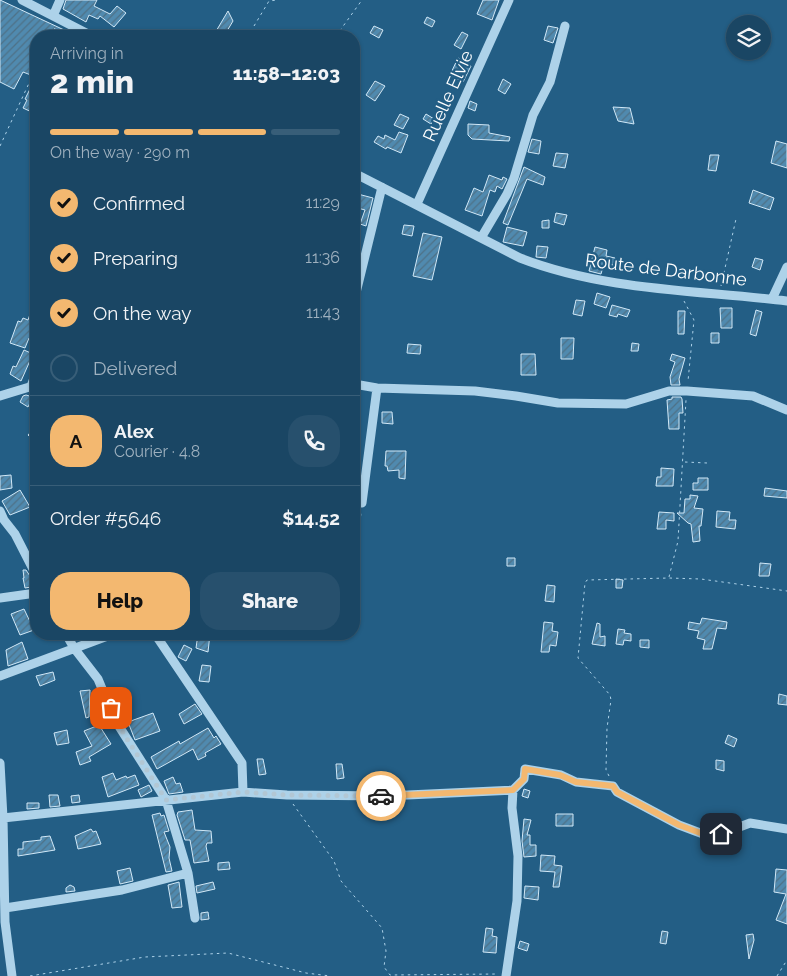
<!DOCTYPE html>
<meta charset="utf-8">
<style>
body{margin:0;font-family:Raleway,sans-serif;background:#27506d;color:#f1f3f6;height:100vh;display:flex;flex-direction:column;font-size:19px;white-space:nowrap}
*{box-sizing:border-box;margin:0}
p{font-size:16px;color:#9fb1bf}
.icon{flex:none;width:28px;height:28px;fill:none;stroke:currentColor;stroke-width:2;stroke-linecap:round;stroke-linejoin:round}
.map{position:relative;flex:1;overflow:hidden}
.drawer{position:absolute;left:30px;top:30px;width:330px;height:610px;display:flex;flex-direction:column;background:#1a4664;border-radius:20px;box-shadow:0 1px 4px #0004,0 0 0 1px #385e78}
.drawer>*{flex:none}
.fabs{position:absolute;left:726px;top:15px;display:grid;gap:10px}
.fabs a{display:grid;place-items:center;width:45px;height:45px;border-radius:50%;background:#1a4664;box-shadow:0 1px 4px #0004,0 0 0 1px #385e78;font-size:25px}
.pin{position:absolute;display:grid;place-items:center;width:42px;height:42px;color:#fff;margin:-21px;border-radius:10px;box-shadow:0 2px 8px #0006}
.courier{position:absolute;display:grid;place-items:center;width:50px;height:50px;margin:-25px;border:4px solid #f3b870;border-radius:50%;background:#fff;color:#222;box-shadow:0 1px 6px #0007}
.summary em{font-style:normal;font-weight:800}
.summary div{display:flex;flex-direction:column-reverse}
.summary{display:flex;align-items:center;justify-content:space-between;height:85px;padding:0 20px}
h1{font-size:32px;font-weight:800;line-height:38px}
.bar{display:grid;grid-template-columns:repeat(4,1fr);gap:8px 5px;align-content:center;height:60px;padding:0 20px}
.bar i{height:6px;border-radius:4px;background:#385e78}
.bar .on{background:#f3b870}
.bar p{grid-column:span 4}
.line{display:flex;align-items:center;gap:12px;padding:0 20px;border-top:1px solid #385e78}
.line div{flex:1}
.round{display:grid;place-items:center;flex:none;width:52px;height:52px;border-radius:20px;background:#27506d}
ol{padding:0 20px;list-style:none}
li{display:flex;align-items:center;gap:15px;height:55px}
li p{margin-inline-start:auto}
li .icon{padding:5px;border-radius:50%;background:#f3b870;color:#111;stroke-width:4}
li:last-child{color:#9fb1bf}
li i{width:28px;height:28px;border:2px solid #385e78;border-radius:50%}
.button{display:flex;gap:10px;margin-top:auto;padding:10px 20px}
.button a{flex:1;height:58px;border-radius:20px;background:#f3b870;color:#111;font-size:20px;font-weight:800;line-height:58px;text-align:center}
.button a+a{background:#27506d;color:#f1f3f6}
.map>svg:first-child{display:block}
.building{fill:url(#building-hatch);stroke:#d1e8f7}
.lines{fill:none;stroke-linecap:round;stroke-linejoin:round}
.path{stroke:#add2e9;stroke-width:1;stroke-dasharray:2.5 4;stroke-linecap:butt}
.minor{stroke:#add2e9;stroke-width:9}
.done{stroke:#b2c7d4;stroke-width:5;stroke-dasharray:0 9}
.route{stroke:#f3b870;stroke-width:6}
.labels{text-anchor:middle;stroke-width:4.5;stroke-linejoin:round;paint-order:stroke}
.street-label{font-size:18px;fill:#fff;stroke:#235e85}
</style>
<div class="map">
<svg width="787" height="976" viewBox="0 0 787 976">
<defs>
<pattern id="building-hatch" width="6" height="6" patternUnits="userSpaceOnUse" patternTransform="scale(1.25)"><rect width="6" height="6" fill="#508aaf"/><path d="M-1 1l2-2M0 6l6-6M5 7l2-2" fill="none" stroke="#4e7187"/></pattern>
</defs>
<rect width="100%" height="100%" fill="#235e85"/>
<path class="building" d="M0 0 77 36H36V114L23 108 27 100 25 99 36 77 23 72 14 89 0 82Z
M66 0H97L94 6 110 14 117 6 126 13 114 27 100 16 98 19 89 15 86 22 63 9Z
M483 0H499L492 20 477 14Z
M228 11 233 21 224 36H220L215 33Z
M427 17 435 21 432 27 424 23Z
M374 26 383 30 379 38 370 33Z
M548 26 558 28 553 43 544 40Z
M462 32 468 35 461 49 454 45Z
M458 58 471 66 463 82 450 75Z
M503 79 511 84 505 94 498 90Z
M375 81 385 86 375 101 366 95Z
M470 101 477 104 475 111 468 108Z
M613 107 630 108 634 124 618 121Z
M400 114 409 118 403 129 394 125Z
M426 114 434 119 431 124 423 119Z
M468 124 489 125V133L510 137 509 141 472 139 468 135Z
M399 132 408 135 401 153 387 147 386 149 374 142 378 136 384 139 385 135 395 140Z
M532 139 541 141 539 154 528 152Z
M776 141 787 144V168L771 163Z
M556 153 568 154 565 168 553 166Z
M710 155H719L716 171 708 170Z
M524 167 545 177 543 185 527 179 508 225 503 223Z
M489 175 502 180 503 177 507 179 502 189 497 186 495 192 490 190 482 216 465 210 474 188 483 192Z
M753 190 774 198 770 210 749 203Z
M354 193 373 198 366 226 360 224 365 210 354 207Z
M556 213 567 215 564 225 554 222Z
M549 220V228H542V221Z
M404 225 414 226 412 236 402 234Z
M507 227 527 232 523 246 503 242Z
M423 233 442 237 432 280 413 276Z
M537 246 548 247 546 258 536 257Z
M595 247 607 250 606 256 615 258 613 265 604 263 601 274 589 271Z
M755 258 763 260 760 270 752 267Z
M597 293 610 297 606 308 594 304Z
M35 300 36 340 29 338 25 348 10 343 18 321 21 322 23 318 28 320Z
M576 300 585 301 582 316 573 314Z
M612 305 630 310 627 317 618 314 617 317 609 315Z
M720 308H732V328H721Z
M756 310 762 312 756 336 750 334Z
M678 311H685L684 334H678Z
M711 333H719V343H711Z
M561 338H574L573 359H561Z
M632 343 639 344 638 351H631Z
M408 344 421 345 420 354 407 353Z
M24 350 33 354 21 381 10 374 13 366 16 367Z
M521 354H535L536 375H521Z
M672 354 685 358 679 379 680 385H671L670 377 675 362 670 360Z
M26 395 33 397 28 407 20 402 23 396Z
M672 397H681L682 399 683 413H679V429H669L667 400 672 399Z
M382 412H392L393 424 382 423Z
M36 426V443L28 435Z
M386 451H406L405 479 399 478V470L388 471 387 466H385Z
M661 468 674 469 673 486H656L657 477H661Z
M11 475 12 488 0 490V476Z
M698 478H708V490H693V483H698Z
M765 488 787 491V498L764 496Z
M20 490 30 507 10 515 2 501Z
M690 495 698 496 694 508 703 509 701 526H699L700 541 693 542 691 524 688 523 677 513H684L685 499H690Z
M717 511 730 512 729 520H736L735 529 716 527Z
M659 512 674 513V521L666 520V529H657Z
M507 558H515V566H507Z
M760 563 771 564 769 576H759Z
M23 570H26L30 576 31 587 25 588 23 578H24Z
M616 579 623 580 622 588H616Z
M547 585 555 586 554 602 545 601Z
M24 609 34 630 20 635 11 614Z
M702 618 727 622 726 629 717 628 712 649H703L705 640 697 638 699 631 688 629 689 622 700 624Z
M544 622 553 623 552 631 558 632 556 646 550 645 549 652H541Z
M597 623 600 624V637L605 636V646L592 644Z
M618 629 625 630 624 633 631 634V641L624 640 623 645 616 644Z
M198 634H210L208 652 196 648Z
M640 640H649V648L640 647Z
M22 642 28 659 8 666 6 650Z
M184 645 192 649 186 661 178 657Z
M202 665 211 666 209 682 199 681Z
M53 672 55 680 40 686 36 676Z
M90 690 89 717 86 718 80 691Z
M779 694 787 696V705L778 704Z
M195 704 202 714 184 724 179 714Z
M153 713 160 731 135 740 128 722Z
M99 725 111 744 89 757 91 761 80 765 76 752 92 746 84 731Z
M208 728 214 738 216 736 221 744 205 753 206 756 198 760 193 749 157 769 151 757 179 741 180 744Z
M67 730 69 743 57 745 54 733Z
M728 735 737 739 734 747 725 743Z
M257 759H263L266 774 259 775Z
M716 760 724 761V771L716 769Z
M336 764H342L344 778 337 779Z
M113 773 116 780 126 776 127 778 135 775 139 785 108 797 102 777Z
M173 777 176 784 180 783 183 792 169 794 164 781Z
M149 785 152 791 141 797 138 790Z
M524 789 530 791 528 798 522 796Z
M49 795H58L60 806 50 807Z
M79 795 80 802 72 803 71 796Z
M27 803H39V808L27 809Z
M192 810 195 830 211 831 212 843H207L206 846 209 861 194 863 190 840H185L177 815 178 812Z
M160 813 161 816 164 815 169 831 164 832 170 847 169 858 172 871 166 872 152 815Z
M556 814H573V826H556Z
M524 819 531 820 527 835H530V845H536V856L524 857 522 841Z
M91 829 93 832 96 831 101 844 78 849 75 836Z
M50 836 55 850 18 856V849H23V842L41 840V837Z
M541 855 555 856 554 865 562 866 559 887H553L555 872 540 871Z
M229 862 230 869 218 870V863Z
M130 868 133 881 120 884 117 871Z
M776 869 787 870V924L776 920 786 894 774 892Z
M179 882 182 907 172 908 168 885Z
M213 882 215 889 197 893 196 886Z
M70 885 74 887 75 891 66 892V888Z
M525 886 539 887 538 900 524 898Z
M208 912 209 919 201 920V913Z
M486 928 493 929 492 936 497 937 496 953 483 952Z
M662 931 668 932 666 944 660 943Z
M753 934 754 940 749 959 746 935Z
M520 941 529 944 527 951 518 948Z"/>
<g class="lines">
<path class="path" d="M254 26 269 1 277 0
M51 36 56 26
M336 36 362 0
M0 146 36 68
M721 286 736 219
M684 301 694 320 688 381
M685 462 707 463
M669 577 678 541 686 400
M354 594 361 512
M609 776 606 770 607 728 611 700 610 695 578 658 585 583 587 580 669 578 701 579 787 591
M293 804 334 861 341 881 382 928 386 951 384 967 390 975 498 974
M30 976 145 957 228 953 306 973 330 976
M777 976 787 960"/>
<path class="minor" d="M22 0 92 36
M53 16 60 0
M354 173 520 258C605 291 698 290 787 301
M417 204 509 0
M481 238 507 194 514 178 533 115 550 82 565 26
M772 299 787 267
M354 301 382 187
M354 384 377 388 475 391 516 396 558 403 626 404 669 391H687L753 396 787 410
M31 386 36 373
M0 396 36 385
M362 503 377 388
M0 511 4 520 15 534 36 575
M0 598 36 593
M66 634 74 648 98 679 115 720 166 800 188 873 195 918
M155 634 242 763 243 792
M0 676 113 634
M0 763 3 818 5 922 12 976
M3 818 243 792 287 795 386 796 513 790
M5 908 122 890 188 873
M506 976 517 901 518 856 512 808 513 790 524 779 525 769 561 775 576 782 613 786 617 792 679 825 703 834H721L750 823 787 829"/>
</g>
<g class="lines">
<path class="done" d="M111 708 115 720 166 800 243 792 287 795 381 796"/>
<path class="route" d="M381 796 513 790 524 779 525 769 560 775 576 782 613 786 617 792 679 825 703 834H721"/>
</g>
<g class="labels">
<g class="street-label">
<text transform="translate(448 96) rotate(-66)" y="6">Ruelle Elvie</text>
<text transform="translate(666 270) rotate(7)" y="6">Route de Darbonne</text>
</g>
</g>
</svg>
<div class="fabs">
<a><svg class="icon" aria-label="layers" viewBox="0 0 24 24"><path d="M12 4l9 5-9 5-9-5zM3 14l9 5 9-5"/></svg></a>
</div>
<div class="pin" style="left:111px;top:708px;background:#ea580c"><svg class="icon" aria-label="bag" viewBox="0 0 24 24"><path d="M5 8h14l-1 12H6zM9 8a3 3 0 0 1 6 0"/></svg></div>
<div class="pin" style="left:721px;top:834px;background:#1f2937"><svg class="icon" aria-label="home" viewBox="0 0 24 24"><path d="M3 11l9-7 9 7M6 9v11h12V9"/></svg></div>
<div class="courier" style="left:381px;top:796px"><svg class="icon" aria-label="car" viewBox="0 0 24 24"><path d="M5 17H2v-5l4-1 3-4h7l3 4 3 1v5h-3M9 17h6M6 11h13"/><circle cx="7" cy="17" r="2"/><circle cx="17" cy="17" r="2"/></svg></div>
<section class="drawer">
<div class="summary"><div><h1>2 min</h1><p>Arriving in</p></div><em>11:58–12:03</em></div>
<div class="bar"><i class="on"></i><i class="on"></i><i class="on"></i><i></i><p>On the way · 290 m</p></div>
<ol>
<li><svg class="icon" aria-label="check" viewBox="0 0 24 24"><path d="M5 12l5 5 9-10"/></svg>Confirmed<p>11:29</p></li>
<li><svg class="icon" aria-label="check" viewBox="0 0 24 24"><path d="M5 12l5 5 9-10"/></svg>Preparing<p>11:36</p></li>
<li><svg class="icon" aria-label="check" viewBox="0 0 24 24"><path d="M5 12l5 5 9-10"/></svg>On the way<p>11:43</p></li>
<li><i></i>Delivered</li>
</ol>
<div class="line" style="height:90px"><b class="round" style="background:#f3b870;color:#111">A</b><div><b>Alex</b><p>Courier · 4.8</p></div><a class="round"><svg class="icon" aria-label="phone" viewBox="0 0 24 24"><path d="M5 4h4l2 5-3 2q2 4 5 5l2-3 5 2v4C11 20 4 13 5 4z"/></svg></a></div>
<div class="line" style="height:65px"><div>Order #5646</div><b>$14.52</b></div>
<div class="button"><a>Help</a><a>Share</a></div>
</section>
</div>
